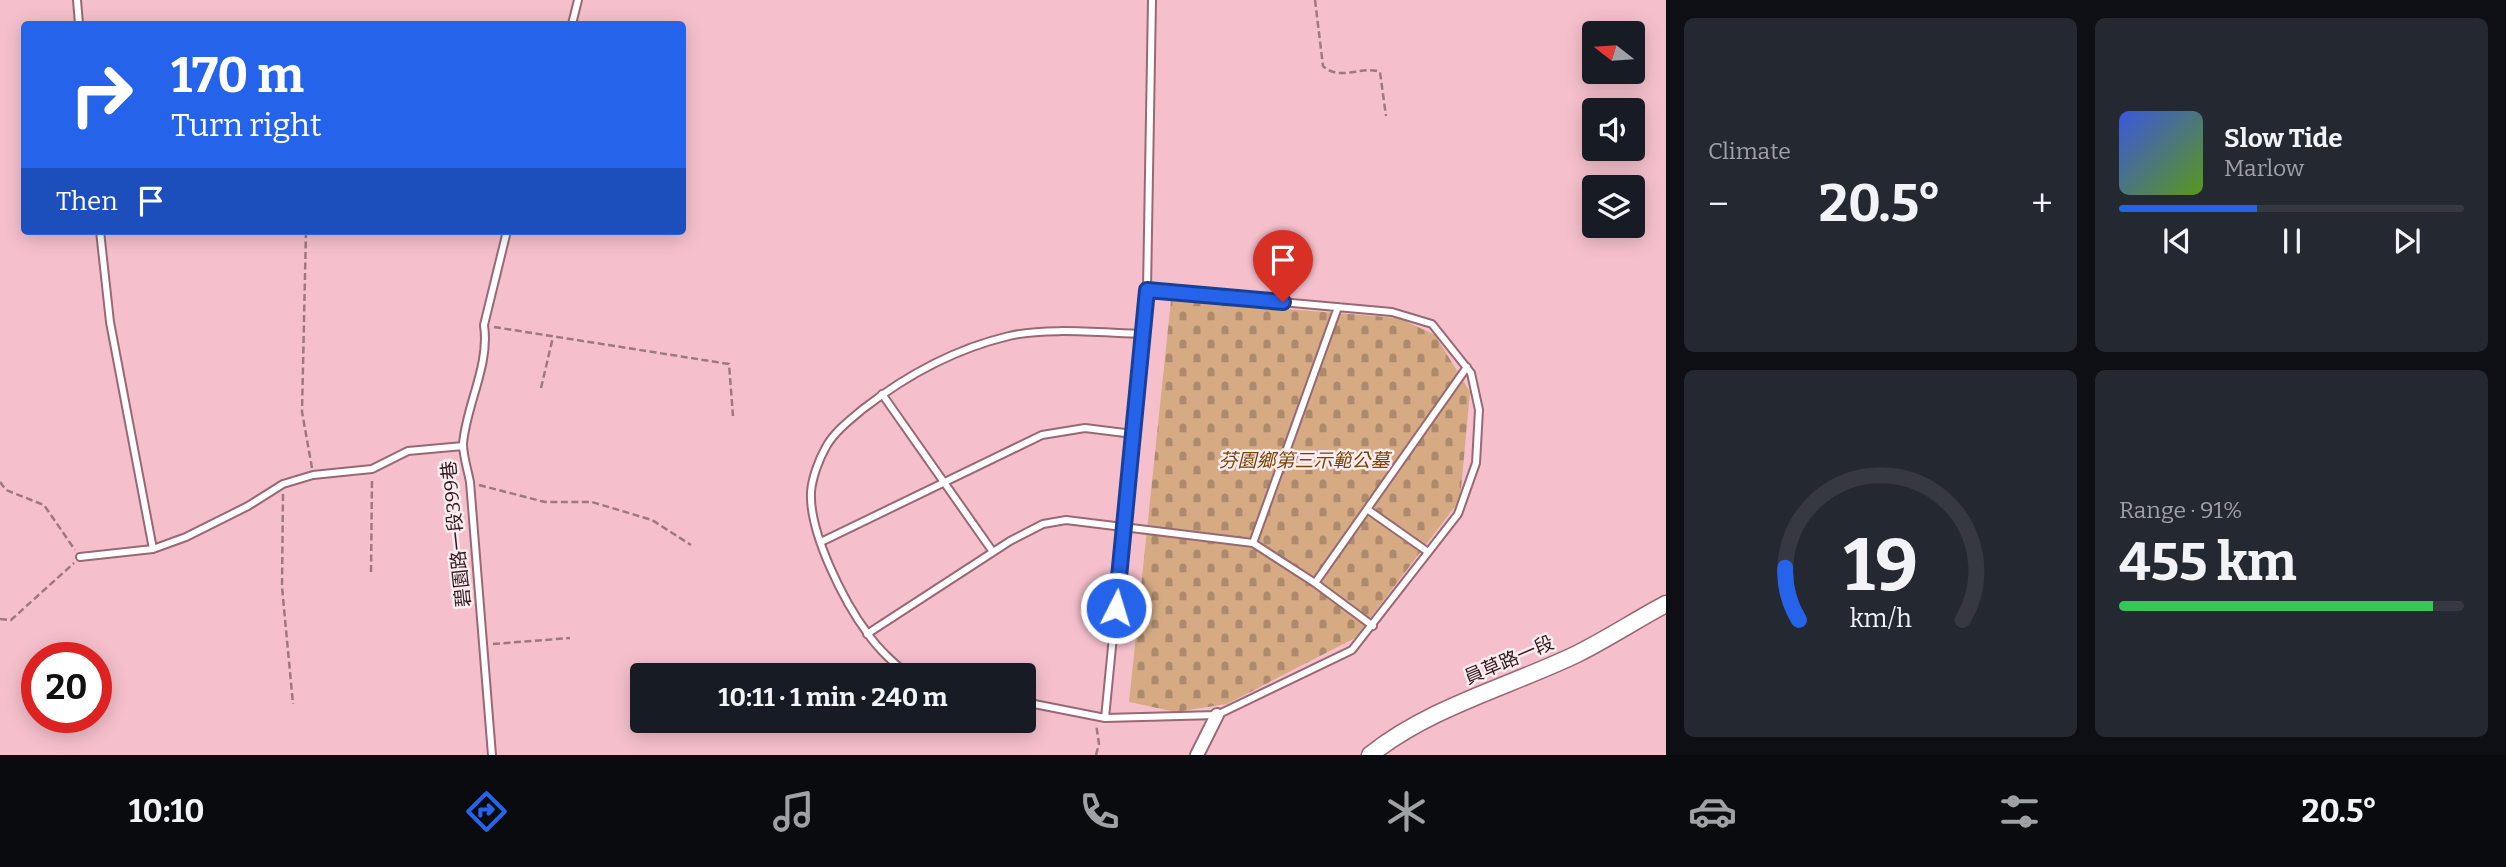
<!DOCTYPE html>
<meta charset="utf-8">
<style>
body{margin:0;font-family:Bitter,"Noto Sans TC",serif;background:#242831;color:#f1f3f6;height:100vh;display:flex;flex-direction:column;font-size:26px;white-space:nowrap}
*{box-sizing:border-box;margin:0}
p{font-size:23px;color:#9ea1a6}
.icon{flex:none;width:38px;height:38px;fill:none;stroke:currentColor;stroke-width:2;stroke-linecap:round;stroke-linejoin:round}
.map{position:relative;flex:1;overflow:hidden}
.side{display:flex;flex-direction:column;gap:18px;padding:18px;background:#0d0f14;width:840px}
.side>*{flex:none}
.top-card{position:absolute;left:21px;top:21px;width:665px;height:214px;border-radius:7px;box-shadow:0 4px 18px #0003;background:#2563eb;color:#fff;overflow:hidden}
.needle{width:46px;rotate:287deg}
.controls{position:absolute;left:1582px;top:21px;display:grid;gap:14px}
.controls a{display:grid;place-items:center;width:63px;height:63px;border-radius:7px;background:#171b24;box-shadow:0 4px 18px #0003;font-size:35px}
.speed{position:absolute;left:21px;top:642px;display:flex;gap:14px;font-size:35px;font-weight:700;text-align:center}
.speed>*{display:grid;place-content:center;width:91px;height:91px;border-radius:50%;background:#171b24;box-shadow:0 4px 18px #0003;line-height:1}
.speed .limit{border:10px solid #d22;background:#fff;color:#111}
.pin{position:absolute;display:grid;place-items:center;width:60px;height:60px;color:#fff;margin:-72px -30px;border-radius:50% 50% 50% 0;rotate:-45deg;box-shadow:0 0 7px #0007}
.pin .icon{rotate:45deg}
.me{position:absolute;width:77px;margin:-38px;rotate:5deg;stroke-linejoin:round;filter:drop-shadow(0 0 5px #0008)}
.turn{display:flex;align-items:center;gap:24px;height:147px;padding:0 35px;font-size:32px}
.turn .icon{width:91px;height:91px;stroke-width:2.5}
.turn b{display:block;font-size:49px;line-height:60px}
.then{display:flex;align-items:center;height:66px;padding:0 35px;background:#0003;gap:14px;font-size:26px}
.big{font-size:52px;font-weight:700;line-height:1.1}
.side .tile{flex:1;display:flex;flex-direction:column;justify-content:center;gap:10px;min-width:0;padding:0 24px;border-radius:10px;background:#242831}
.side .dial{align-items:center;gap:0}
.dial svg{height:182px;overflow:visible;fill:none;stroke:#363941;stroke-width:7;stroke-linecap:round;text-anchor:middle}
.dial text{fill:#f1f3f6;stroke:none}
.song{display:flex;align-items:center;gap:21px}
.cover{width:84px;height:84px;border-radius:10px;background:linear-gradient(135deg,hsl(230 70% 55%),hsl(90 70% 35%))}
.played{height:7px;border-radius:4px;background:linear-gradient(90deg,#2563eb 40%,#363941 40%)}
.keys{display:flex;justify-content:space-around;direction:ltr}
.heat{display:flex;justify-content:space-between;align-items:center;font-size:38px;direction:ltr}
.charge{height:10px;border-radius:5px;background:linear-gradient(90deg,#34c759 91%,#363941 0)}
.side .tiles{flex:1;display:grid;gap:18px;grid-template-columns:repeat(2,1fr)}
.trip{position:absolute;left:630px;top:663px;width:406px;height:70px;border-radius:7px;background:#171b24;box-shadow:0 4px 18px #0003;font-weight:700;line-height:70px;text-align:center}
.tabs{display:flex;height:112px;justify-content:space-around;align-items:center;background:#090b0e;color:#9ea1a6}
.tabs .icon{width:49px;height:49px}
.tabs .active{color:#2563eb}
.tabs b{font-size:32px;color:#f1f3f6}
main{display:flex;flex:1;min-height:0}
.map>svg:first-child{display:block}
.cemetery{fill:url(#cemetery-stones)}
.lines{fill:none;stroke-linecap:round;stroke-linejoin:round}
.service-casing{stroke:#986873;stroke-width:10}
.minor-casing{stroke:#986873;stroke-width:16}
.secondary-casing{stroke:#986873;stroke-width:19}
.path{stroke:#9e7881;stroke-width:2.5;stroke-dasharray:7 3.5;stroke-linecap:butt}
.service{stroke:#fff;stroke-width:6}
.minor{stroke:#fff;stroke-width:12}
.secondary{stroke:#fff;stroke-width:16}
.route-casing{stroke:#184099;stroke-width:18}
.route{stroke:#2563eb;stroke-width:12}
.labels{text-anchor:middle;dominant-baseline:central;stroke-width:5;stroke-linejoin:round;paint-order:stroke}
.park-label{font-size:19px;font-style:italic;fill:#784400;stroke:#fdecf0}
.street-label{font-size:19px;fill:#301c21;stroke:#fdecf0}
</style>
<main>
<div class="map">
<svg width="1666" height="755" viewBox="0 0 1666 755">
<defs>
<pattern id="cemetery-stones" width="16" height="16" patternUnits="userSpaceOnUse" patternTransform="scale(1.75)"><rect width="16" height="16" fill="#d6ab84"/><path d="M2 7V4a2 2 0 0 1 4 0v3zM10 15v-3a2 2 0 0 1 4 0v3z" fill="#ae8a6c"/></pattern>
</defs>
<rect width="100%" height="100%" fill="#f5c0cc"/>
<path class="cemetery" d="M1171 300 1399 318 1435 335 1470 392 1460 500 1355 638 1227 704 1176 712 1129 702Z"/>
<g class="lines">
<g class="service-casing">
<path id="service" d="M77 0 79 24
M572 24 578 0
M100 231 110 322 153 549
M882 394 993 552
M1367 509 1428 552
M821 542 1042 435 1085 428 1133 434
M1253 543 1338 307
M80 557 153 549 186 537 248 506 283 484 313 475 372 469 408 451 463 446
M1315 583 1467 367
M867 634 1010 541 1043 524 1066 520 1253 543 1315 583 1373 626
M909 676C894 663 879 650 868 634 844 602 809 533 811 492 812 478 819 459 826 447 834 432 851 419 863 409 908 374 954 349 1009 336 1046 327 1104 333 1143 334
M1024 702 1105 718 1217 715 1352 650 1458 514 1476 463 1479 410 1471 373 1432 324 1392 312 1147 290
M1105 718 1147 290 1152 0
M492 755 470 482C468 471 463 456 463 444 466 405 490 366 484 325L507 231"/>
</g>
<g class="minor-casing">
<path id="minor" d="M1197 755 1217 715"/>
</g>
<g class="secondary-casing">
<path id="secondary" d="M1370 755C1430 707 1508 687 1577 654 1607 639 1636 620 1666 604"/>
</g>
<path class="path" d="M1315 0 1323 66C1340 82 1362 65 1380 72L1386 116
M306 231 302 412 312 468
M494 327 729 364 733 416
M541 388 553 337
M0 482 6 490 44 505 75 550
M479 485 545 502H592L652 520 691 545
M283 494 282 587 293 704
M371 572 372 479
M0 619 11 620 74 563
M493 644 570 638
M1096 755 1099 744 1096 724"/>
<use href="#service" class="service"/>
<use href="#minor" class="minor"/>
<use href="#secondary" class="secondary"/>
</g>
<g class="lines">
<g class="route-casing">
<path id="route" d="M1116 608 1147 290 1283 302"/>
</g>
<use href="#route" class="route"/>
</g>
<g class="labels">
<g class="park-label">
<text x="1304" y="460">芬園鄉第三示範公墓</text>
</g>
<g class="street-label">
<text transform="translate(456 534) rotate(-96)">碧園路一段399巷</text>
<text transform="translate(1509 660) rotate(-23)">員草路一段</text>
</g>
</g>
</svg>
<div class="controls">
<a><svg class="needle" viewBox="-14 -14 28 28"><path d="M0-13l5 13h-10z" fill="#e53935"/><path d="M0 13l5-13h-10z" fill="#9ea1a6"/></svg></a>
<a><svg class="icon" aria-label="sound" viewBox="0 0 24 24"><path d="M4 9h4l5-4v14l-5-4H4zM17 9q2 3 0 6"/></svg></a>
<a><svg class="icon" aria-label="layers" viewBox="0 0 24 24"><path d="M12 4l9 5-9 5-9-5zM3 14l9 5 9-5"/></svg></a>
</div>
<div class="speed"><div class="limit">20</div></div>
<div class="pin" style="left:1283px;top:302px;background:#d93025"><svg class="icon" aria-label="arrive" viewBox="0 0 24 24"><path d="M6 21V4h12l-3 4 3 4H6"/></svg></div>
<svg class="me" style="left:1116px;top:608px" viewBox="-20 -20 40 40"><circle r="17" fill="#2563eb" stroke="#fff" stroke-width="3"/><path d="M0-11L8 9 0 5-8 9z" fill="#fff"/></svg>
<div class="trip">10:11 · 1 min · 240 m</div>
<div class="top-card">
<div class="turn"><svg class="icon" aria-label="right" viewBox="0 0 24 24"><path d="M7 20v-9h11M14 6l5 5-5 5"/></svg><div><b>170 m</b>Turn right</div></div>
<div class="then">Then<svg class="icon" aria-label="arrive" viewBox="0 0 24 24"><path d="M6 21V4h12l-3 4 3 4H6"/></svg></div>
</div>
</div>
<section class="side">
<div class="tiles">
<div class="tile"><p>Climate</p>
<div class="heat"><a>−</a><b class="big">20.5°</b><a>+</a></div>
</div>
<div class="tile">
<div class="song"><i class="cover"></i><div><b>Slow Tide</b><p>Marlow</p></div></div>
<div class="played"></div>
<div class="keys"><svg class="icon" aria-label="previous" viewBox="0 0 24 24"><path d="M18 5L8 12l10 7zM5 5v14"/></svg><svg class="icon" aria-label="pause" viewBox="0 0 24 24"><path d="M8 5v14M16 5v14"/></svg><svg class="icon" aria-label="next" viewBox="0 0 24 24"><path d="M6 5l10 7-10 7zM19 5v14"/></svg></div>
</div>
<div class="tile dial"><svg viewBox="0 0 100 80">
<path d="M14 69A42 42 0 1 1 86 69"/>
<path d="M14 69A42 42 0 0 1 8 46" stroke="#2563eb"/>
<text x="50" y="56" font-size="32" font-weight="700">19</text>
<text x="50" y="72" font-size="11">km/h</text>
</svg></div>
<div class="tile"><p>Range · 91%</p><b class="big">455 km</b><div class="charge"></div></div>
</div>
</section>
</main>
<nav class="tabs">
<b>10:10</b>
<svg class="icon active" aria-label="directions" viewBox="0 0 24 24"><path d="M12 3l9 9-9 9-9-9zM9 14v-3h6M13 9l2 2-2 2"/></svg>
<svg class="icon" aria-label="music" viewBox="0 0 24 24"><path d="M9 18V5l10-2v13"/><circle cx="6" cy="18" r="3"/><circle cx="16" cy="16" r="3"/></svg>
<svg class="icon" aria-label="phone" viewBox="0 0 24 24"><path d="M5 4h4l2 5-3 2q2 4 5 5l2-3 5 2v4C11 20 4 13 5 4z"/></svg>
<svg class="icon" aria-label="climate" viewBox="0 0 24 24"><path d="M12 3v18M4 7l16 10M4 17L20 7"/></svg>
<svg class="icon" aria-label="car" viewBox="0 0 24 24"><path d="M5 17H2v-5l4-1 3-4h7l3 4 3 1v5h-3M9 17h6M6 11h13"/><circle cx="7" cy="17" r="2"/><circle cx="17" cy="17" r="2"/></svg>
<svg class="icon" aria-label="filters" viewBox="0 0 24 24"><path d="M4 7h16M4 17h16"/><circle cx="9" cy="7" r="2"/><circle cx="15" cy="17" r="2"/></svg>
<b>20.5°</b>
</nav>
